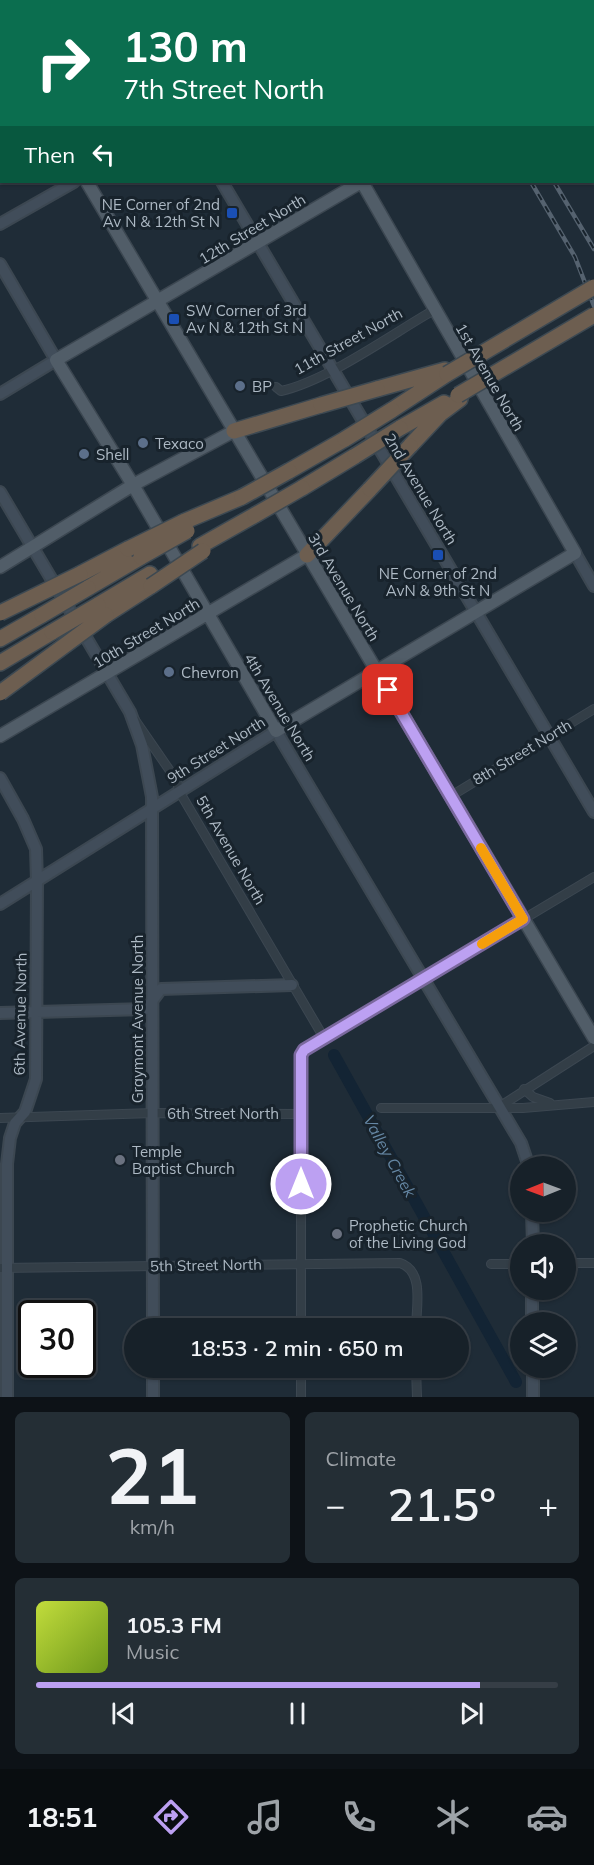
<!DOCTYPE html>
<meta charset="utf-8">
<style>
body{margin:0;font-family:Mulish,sans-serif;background:#242e35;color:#f1f3f6;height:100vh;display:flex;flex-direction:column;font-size:22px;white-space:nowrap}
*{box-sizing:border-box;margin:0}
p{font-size:20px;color:#9ea3a8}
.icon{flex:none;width:33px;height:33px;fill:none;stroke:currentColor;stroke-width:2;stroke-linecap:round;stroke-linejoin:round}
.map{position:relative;height:1397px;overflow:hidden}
.drawer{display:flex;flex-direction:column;gap:15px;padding:15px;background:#0d1217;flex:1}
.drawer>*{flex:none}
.hud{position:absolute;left:0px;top:0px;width:594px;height:183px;box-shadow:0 2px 4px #0004,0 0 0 2px #363e46;background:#0b6e4f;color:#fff;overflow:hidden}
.needle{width:39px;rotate:269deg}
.tools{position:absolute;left:510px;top:1156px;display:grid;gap:12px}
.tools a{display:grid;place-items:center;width:66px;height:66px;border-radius:50%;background:#172129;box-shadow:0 2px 4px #0004,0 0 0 2px #363e46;font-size:30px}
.speed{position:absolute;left:18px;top:1300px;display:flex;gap:12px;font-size:30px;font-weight:700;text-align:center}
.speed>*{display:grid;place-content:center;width:78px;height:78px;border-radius:50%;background:#172129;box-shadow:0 2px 4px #0004,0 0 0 2px #363e46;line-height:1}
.speed .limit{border:3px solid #111;border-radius:9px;background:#fff;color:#111}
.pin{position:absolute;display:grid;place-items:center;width:51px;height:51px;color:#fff;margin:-26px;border-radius:12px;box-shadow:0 3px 9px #0006}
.me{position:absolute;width:66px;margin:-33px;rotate:0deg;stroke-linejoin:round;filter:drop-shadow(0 0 4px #0008)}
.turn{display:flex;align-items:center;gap:21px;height:126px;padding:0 24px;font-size:27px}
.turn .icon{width:78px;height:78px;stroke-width:2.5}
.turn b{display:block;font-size:42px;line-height:51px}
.then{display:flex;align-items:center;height:57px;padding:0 24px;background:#0003;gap:12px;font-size:22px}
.big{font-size:45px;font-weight:600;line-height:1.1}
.drawer .widget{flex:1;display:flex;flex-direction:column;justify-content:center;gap:9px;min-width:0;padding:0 21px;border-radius:9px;background:#242e35}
.drawer .dial{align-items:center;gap:0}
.dial b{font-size:78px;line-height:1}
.song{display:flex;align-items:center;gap:18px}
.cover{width:72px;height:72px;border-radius:9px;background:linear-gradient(135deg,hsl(70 70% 55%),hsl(80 70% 35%))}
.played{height:6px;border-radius:3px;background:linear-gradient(90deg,#bca0f2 85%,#363e46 85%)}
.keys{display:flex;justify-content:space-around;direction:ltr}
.heat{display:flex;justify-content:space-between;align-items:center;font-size:33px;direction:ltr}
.drawer .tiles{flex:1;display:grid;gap:15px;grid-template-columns:1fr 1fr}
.widget:last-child{grid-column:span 2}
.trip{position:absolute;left:124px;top:1318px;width:345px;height:60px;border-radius:30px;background:#172129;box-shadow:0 2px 4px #0004,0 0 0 2px #363e46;font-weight:600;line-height:60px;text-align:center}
.tab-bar{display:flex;height:96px;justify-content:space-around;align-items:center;background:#090d10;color:#9ea3a8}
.tab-bar .icon{width:42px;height:42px}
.tab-bar .active{color:#bca0f2}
.tab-bar b{font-size:27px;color:#f1f3f6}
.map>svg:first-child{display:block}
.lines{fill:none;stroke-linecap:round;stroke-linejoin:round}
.river{stroke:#132434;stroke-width:12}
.street-casing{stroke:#3c4751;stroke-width:10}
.secondary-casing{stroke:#3c4751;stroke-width:14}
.primary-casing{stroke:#3c4751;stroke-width:15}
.highway-casing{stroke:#3d4952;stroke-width:18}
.street{stroke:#333e47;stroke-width:8}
.secondary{stroke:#414d5a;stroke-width:10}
.primary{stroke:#515d68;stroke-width:12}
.highway{stroke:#6d5e50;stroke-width:15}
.rail-casing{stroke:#55626f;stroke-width:4.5}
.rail{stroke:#18232c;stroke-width:2;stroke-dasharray:7;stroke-linecap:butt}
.highway-bridge-casing{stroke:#3d4952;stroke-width:18;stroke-linecap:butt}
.highway-bridge{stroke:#6d5e50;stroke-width:15}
.route-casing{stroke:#7a689d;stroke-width:15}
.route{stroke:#bca0f2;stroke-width:10}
.slow{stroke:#f59e0b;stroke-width:10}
.transit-dot{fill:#1a4fb4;stroke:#18232c;stroke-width:2}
.service-dot{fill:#5c6f8a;stroke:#18232c;stroke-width:2}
.worship-dot{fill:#6b7280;stroke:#18232c;stroke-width:2}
.labels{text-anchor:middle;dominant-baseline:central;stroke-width:6;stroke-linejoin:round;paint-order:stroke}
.poi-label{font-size:15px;fill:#adb9c4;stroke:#18232c;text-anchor:start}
.street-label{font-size:15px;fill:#adb9c4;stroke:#18232c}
.water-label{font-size:16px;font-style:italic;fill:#6587a4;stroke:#18232c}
</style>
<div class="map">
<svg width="594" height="1397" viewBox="0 0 594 1397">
<rect width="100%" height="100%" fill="#1f2c37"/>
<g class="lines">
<path class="river" d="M334 1055 516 1382"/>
<g class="street-casing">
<path id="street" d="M592 45H594
M276 387 281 391C327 381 392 334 434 310
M135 720 177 781 179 791 324 1038
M451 796 594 709
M524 1089 533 1097 550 1103
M499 1107 594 1046
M381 1108H523L594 1102
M0 1118 153 1113 301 1114
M566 1263H594
M491 1264H520
M0 1268 400 1263C425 1271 416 1308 416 1329
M301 1329V1055L304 1050 594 877
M301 1368V1397
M416 1368 417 1397"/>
</g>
<g class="secondary-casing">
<path id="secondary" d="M115 0 116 2
M92 2 94 0
M0 34 2 36
M0 55 2 54
M222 182 594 812
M0 224 74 182
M0 264 56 360 0 394
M0 492 130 712 142 745 152 797 153 1329
M575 553 594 586
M0 778 23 819 36 849 37 881 36 1079 25 1112 15 1123 10 1138 7 1164V1397
M0 904 276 731 521 1143 529 1167
M0 1013 146 1009 161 989 292 985
M532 1212 533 1245
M532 1290V1323
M153 1368V1397
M533 1368V1397"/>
</g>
<g class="primary-casing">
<path id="primary" d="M254 0 255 2
M87 182 594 1038
M361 182 56 360 133 485 276 731 575 553 362 182
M0 567 133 485 234 431
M0 736 307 555"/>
</g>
<g class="highway-casing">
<path id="highway" d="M377 389 445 370
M392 410 447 374
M400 428 444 403
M234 431 321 405
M410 446 440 414 460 399
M289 471 345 439
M302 488 355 456
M183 522 242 497
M200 546 255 515
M307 555 370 489
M80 574 128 549
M88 588 141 557
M98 605 150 574
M106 615 151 586
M0 639 42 615
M0 663 52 632"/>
</g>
<use href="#street" class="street"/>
<use href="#secondary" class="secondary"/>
<use href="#primary" class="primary"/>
<use href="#highway" class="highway"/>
<g class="rail-casing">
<path id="rail" d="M423 0 424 2
M452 0 453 2
M462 0 463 2
M592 123 594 124
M531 182 575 257 594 306
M554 182 594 249"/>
</g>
<use href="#rail" class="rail"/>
<g class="highway-bridge-casing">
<path id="highway-bridge" d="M447 374 594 287
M458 395 594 315
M321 405 377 389
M345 439 392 410
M355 456 400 428
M370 489 410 446
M242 497 289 471
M255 515 302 488
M128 549 183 522
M141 557 187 531
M151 586 203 551
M0 613 80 574
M42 615 88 588
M52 632 98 605
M0 693 106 615"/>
</g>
<use href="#highway-bridge" class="highway-bridge"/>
</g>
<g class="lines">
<g class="route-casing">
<path id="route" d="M301 1184V1055L304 1050 523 919 388 690"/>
</g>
<use href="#route" class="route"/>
<path class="slow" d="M481 848 523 919 482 944"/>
</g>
<g class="transit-dot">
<rect x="226" y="207" width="12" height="12" rx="3"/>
<rect x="168" y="313" width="12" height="12" rx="3"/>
<rect x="432" y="549" width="12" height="12" rx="3"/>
</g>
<g class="service-dot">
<circle cx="240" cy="386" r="6"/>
<circle cx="143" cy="443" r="6"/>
<circle cx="84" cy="454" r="6"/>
<circle cx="169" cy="672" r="6"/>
</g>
<g class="worship-dot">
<circle cx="120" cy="1160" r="6"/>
<circle cx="337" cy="1234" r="6"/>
</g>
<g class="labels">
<g class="poi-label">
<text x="220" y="204" text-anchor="end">NE Corner of 2nd<tspan x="220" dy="17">Av N &amp; 12th St N</tspan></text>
<text x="186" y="310">SW Corner of 3rd<tspan x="186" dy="17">Av N &amp; 12th St N</tspan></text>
<text x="252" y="386">BP</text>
<text x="155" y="443">Texaco</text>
<text x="96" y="454">Shell</text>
<text x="438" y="573" text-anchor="middle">NE Corner of 2nd<tspan x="438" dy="17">AvN &amp; 9th St N</tspan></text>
<text x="181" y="672">Chevron</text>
<text x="132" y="1151">Temple<tspan x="132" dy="17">Baptist Church</tspan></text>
<text x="349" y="1225">Prophetic Church<tspan x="349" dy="17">of the Living God</tspan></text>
</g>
<g class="street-label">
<text transform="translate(252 229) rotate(-31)">12th Street North</text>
<text transform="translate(348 341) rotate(-29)">11th Street North</text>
<text transform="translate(490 377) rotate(60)">1st Avenue North</text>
<text transform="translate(421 489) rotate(59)">2nd Avenue North</text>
<text transform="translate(344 587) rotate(59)">3rd Avenue North</text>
<text transform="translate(146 633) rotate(-31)">10th Street North</text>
<text transform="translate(280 707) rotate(59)">4th Avenue North</text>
<text transform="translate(216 750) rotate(-32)">9th Street North</text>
<text transform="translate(522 752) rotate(-31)">8th Street North</text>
<text transform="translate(231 850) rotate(60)">5th Avenue North</text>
<text transform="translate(20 1014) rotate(-89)">6th Avenue North</text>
<text transform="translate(137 1019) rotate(-90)">Graymont Avenue North</text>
<text x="223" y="1113">6th Street North</text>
<text transform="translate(206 1265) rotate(-1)">5th Street North</text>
</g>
<g class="water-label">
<text transform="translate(390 1156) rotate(61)">Valley Creek</text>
</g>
</g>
</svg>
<div class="tools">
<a><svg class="needle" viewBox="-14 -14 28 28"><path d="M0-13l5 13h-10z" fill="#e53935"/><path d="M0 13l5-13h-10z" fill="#9ea3a8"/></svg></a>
<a><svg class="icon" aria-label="sound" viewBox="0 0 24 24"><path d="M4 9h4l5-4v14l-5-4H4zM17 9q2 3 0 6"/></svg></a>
<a><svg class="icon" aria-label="layers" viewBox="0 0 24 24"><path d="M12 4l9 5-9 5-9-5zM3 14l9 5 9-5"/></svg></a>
</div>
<div class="speed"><div class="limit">30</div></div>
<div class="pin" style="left:388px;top:690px;background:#d93025"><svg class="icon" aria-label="arrive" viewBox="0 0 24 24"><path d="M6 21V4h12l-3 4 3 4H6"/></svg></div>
<svg class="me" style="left:301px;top:1184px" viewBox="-20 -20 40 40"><circle r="17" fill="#bca0f2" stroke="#fff" stroke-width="3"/><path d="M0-11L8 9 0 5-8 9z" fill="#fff"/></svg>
<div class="trip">18:53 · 2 min · 650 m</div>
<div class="hud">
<div class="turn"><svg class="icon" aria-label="right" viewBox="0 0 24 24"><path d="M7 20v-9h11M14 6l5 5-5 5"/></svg><div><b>130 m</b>7th Street North</div></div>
<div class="then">Then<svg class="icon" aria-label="left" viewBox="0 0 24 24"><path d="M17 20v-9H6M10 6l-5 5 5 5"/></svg></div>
</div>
</div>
<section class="drawer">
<div class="tiles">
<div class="widget dial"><b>21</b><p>km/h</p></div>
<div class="widget"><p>Climate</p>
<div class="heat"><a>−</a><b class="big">21.5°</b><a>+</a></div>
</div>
<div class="widget">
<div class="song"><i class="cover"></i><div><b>105.3 FM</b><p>Music</p></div></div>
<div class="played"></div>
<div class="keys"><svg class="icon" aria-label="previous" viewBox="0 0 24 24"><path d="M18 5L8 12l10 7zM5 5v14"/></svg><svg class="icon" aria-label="pause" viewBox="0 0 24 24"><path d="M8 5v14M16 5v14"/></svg><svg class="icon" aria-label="next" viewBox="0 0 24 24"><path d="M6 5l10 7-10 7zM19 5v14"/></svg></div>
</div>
</div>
</section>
<nav class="tab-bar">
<b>18:51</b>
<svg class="icon active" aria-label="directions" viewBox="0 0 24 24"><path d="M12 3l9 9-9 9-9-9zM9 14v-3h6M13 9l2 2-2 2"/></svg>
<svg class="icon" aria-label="music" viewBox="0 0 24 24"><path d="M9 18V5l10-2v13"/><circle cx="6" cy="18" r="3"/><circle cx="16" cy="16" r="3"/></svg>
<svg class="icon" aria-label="phone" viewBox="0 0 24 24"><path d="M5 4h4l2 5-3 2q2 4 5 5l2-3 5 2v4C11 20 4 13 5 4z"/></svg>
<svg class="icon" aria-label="climate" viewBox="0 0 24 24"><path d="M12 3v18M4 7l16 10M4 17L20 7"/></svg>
<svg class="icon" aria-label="car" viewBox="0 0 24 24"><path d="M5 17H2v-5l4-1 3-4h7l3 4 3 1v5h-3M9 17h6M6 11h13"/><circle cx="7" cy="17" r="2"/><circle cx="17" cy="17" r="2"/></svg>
</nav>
